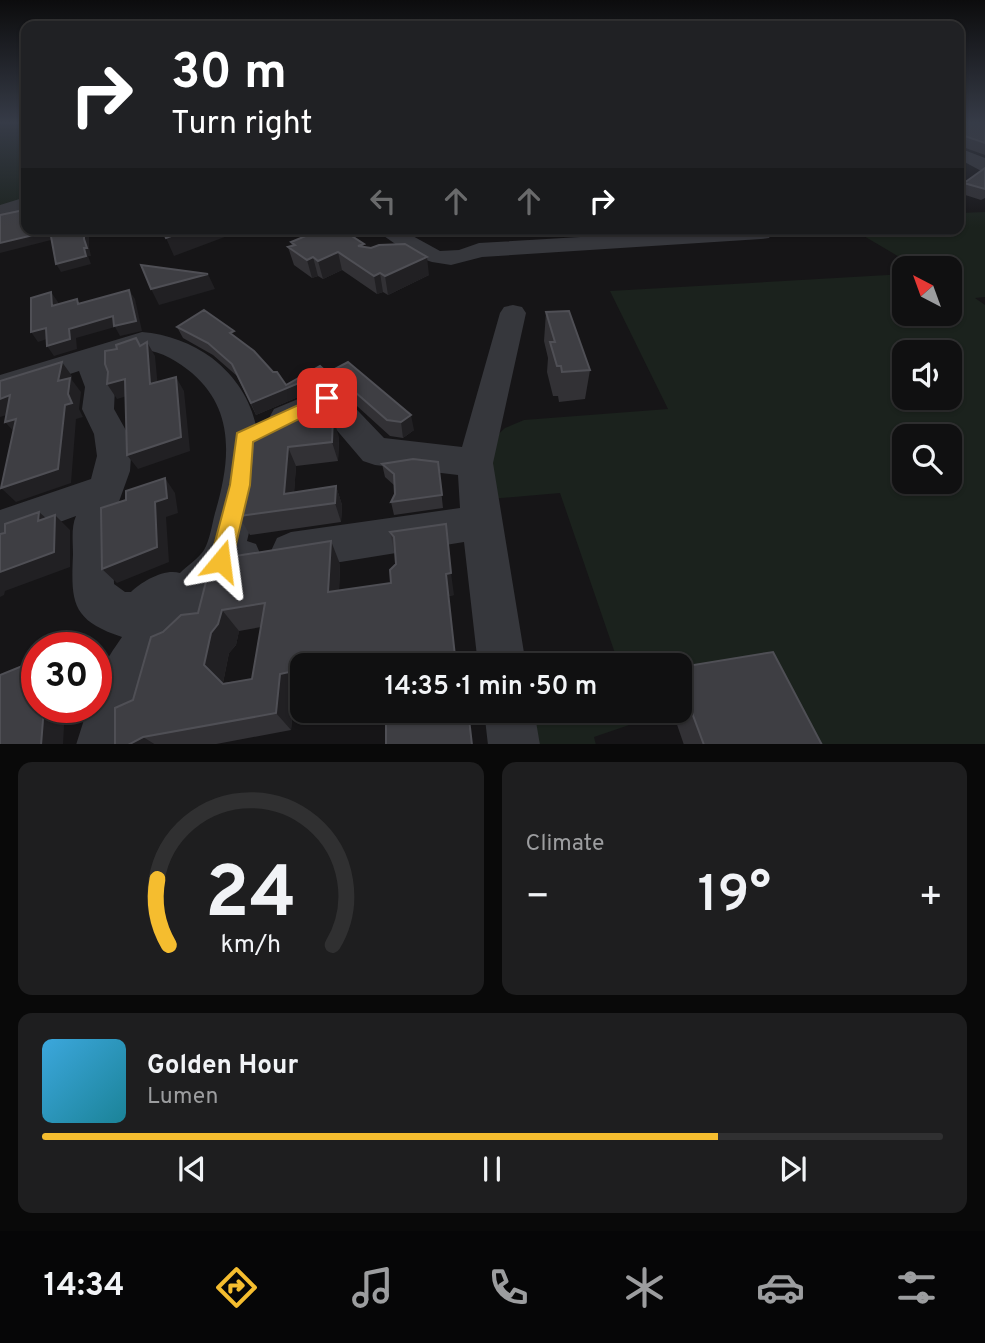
<!DOCTYPE html>
<meta charset="utf-8">
<style>
body{margin:0;font-family:Overpass,sans-serif;background:#1e1e1f;color:#f1f3f6;height:100vh;display:flex;flex-direction:column;font-size:26px;white-space:nowrap}
*{box-sizing:border-box;margin:0}
p{font-size:23px;color:#9c9d9f}
.icon{flex:none;width:38px;height:38px;fill:none;stroke:currentColor;stroke-width:2;stroke-linecap:round;stroke-linejoin:round}
.map{position:relative;height:744px;overflow:hidden}
.drawer{display:flex;flex-direction:column;gap:18px;padding:18px;background:#090909;flex:1}
.drawer>*{flex:none}
.top-card{position:absolute;left:21px;top:21px;width:943px;height:214px;border-radius:14px;box-shadow:0 2px 5px #0004,0 0 0 2px #303031;background:#202124;color:#fff;overflow:hidden}
.needle{width:46px;rotate:319deg}
.controls{position:absolute;left:892px;top:256px;display:grid;gap:14px}
.controls a{display:grid;place-items:center;width:70px;height:70px;border-radius:14px;background:#101011;box-shadow:0 2px 5px #0004,0 0 0 2px #303031;font-size:35px}
.speed{position:absolute;left:21px;top:632px;display:flex;gap:14px;font-size:35px;font-weight:700;text-align:center}
.speed>*{display:grid;place-content:center;width:91px;height:91px;border-radius:50%;background:#101011;box-shadow:0 2px 5px #0004,0 0 0 2px #303031;line-height:1}
.speed .limit{border:10px solid #d22;background:#fff;color:#111}
.pin{position:absolute;display:grid;place-items:center;width:60px;height:60px;color:#fff;margin:-30px;border-radius:14px;box-shadow:0 4px 10px #0006}
.me{position:absolute;width:77px;margin:-38px;rotate:16deg;stroke-linejoin:round;filter:drop-shadow(0 0 5px #0008)}
.turn{display:flex;align-items:center;gap:24px;height:147px;padding:0 35px;font-size:32px}
.turn .icon{width:91px;height:91px;stroke-width:2.5}
.turn b{display:block;font-size:49px;line-height:60px}
.lanes{display:flex;align-items:center;height:66px;padding:0 35px;background:#0003;justify-content:center;gap:35px;direction:ltr}
.lanes .off{opacity:.35}
.big{font-size:52px;font-weight:600;line-height:1.1}
.drawer .card{flex:1;display:flex;flex-direction:column;justify-content:center;gap:10px;min-width:0;padding:0 24px;border-radius:14px;background:#1e1e1f}
.drawer .dial{align-items:center;gap:0}
.dial svg{height:182px;overflow:visible;fill:none;stroke:#303031;stroke-width:7;stroke-linecap:round;text-anchor:middle}
.dial text{fill:#f1f3f6;stroke:none}
.song{display:flex;align-items:center;gap:21px}
.cover{width:84px;height:84px;border-radius:10px;background:linear-gradient(135deg,hsl(200 70% 55%),hsl(190 70% 35%))}
.played{height:7px;border-radius:4px;background:linear-gradient(90deg,#f5bd2f 75%,#303031 75%)}
.keys{display:flex;justify-content:space-around;direction:ltr}
.heat{display:flex;justify-content:space-between;align-items:center;font-size:38px;direction:ltr}
.drawer .tiles{flex:1;display:grid;gap:18px;grid-template-columns:1fr 1fr}
.card:last-child{grid-column:span 2}
.trip{position:absolute;left:290px;top:653px;width:402px;height:70px;border-radius:14px;background:#101011;box-shadow:0 2px 5px #0004,0 0 0 2px #303031;font-weight:600;line-height:70px;text-align:center}
.menu{display:flex;height:112px;justify-content:space-around;align-items:center;background:#060607;color:#9c9d9f}
.menu .icon{width:49px;height:49px}
.menu .on{color:#f5bd2f}
.menu b{font-size:32px;color:#f1f3f6}
.map>svg:first-child{display:block}
.green{fill:#1b221d;fill-rule:evenodd}
.lines{fill:none;stroke-linecap:round;stroke-linejoin:round}
.minor{fill:#36373c;fill-rule:evenodd}
.wall{fill:#323135;fill-rule:evenodd}
.shaded-wall{fill:#212023}
.building{fill:#3e3e43;stroke:#4f4f55;stroke-width:2;fill-rule:evenodd}
.route{fill:#f5bd2f;stroke:#9f7b1f;stroke-width:2}
</style>
<div class="map">
<svg width="985" height="745" viewBox="0 0 985 745">
<rect width="100%" height="100%" fill="#161517"/>
<path class="green" d="M0 123H26V203L0 211Z
M985 212V297L975 298 985 305V744H792L681 682V665H619L560 493 489 499 490 442 505 428 524 420 668 409 610 291 905 274V313H950V268H918L852 229H959V213ZM905 352H950V397H905ZM905 436H950V481H905Z
M531 711H670L594 737 596 745 539 744Z"/>
<g class="lines">
<path class="minor" d="M959 148 985 158V173L959 159Z
M26 197V209L0 217V205Z
M374 229H400L440 251 459 250 479 243 716 229H769L772 233 769 238 761 239 482 257 451 265 432 262 411 255Z
M513 305 522 307 526 313 493 463 526 665H478L464 542 291 570 277 564 271 551 277 538 291 532 460 508 458 475 375 465 363 461 323 414 285 430 274 427 269 418 274 409 327 387 338 390 384 438 462 447 500 313 504 307Z
M142 332C167 334 192 343 212 358 273 406 264 473 247 541L256 544 262 558 256 572 232 579 210 603 207 617 196 640 183 650 162 659 143 690 128 745H76L88 707H96C96 675 104 663 122 637 71 620 71 602 73 554 73 542 71 527 76 516L0 544V510L91 479 97 456 94 434 82 409 85 387 79 371 0 397V375ZM144 350C161 351 179 362 192 373 236 411 230 462 215 513 212 524 210 540 204 550 199 558 187 566 180 573 165 568 142 581 131 592H125L114 584 112 521 130 471 131 456 128 434 114 409 115 387 105 363Z
M484 710H534L540 745H488Z"/>
</g>
<path class="wall" d="M959 123H985V155L960 146Z
M985 168V198L981 200 959 193V191L964 183Z
M296 229H341L365 247 429 275 388 295 383 292 377 294 342 270 323 279 318 276 312 278 294 265 288 247 292 246 291 242 306 236Z
M546 312 590 370 585 399 559 402 558 396H553L547 372 548 358 544 341Z
M177 327 236 338 286 385 320 366 330 375 333 386 326 385 256 415 237 376 213 355 183 338Z
M331 371 414 430 403 438 390 436 336 387Z
M254 427 339 437 338 461 296 466 294 492 336 486 342 505 341 522 250 535 239 516 252 461Z
M438 462 443 508 394 515 391 502 395 494V486L385 477 382 464Z
M390 532 454 595 448 596 303 665 294 693 291 730 211 745H115L133 700 163 632 198 613 340 564 339 591 391 583 396 564 395 555ZM261 627 252 679 223 683 229 653 236 645 239 631Z
M681 667 822 745H684L672 710H681Z
M333 710H468L385 711 340 720Z"/>
<path class="shaded-wall" d="M965 136 960 146H959V140Z
M84 229H89V247L91 256H88L91 264 61 272 56 264 84 248Z
M190 229H246L174 256 166 238Z
M50 231 55 239 0 253V243Z
M338 252 342 270 323 279 318 261Z
M313 257 318 276 312 278 307 260Z
M427 257 429 275 388 295 385 276Z
M380 273 383 292 377 294 374 276Z
M208 274 215 289 159 305 151 289Z
M129 290 135 299 142 331 120 336 115 327 76 338 77 349 54 356 47 346 69 329Z
M51 292 58 302 59 315 52 306Z
M46 328 53 337 38 342 31 332Z
M136 338 144 353 147 342 155 356 159 399 150 384Z
M62 362 72 376V380L81 392 79 409 83 417 76 419 71 483 16 502 1 488 58 381Z
M323 373 326 385 256 415 251 403Z
M176 377 184 391 190 451 138 469 127 455Z
M125 379 134 394 117 399 107 384Z
M10 395 23 410 0 417V398Z
M411 415 414 430 403 438 401 422Z
M333 417 339 437 338 461 332 442Z
M16 419 18 436 5 422Z
M288 447 296 466 293 509 284 494Z
M165 478 175 493 178 513 166 517 169 562 117 583 102 569 155 502Z
M336 486 342 505 341 522 335 503Z
M39 512 55 526V515L70 530V567L5 591 4 595 0 597V572L38 521Z
M331 541 340 564 338 614 328 592Z
M451 573 454 595 448 596 446 574Z
M222 610 239 631 236 645 229 653 223 683 241 702 204 665 211 633Z
M303 669V691L294 693 291 730 276 713 280 674Z
M44 707H65L63 745H41Z
M143 737 156 745H128Z"/>
<path class="building" d="M959 123H985V143L965 136 959 140Z
M985 168V189L964 183Z
M26 205V229H84V239L87 248H84L86 256 56 264 50 231 0 243V215L24 210 23 206Z
M162 229H190L166 238Z
M311 229H341L364 244 358 246 371 248 379 245 405 244 427 257 385 276 380 273 374 276 338 252 318 261 313 257 307 260 288 247 295 245 291 242 313 233 309 230Z
M141 265 208 274 151 289Z
M129 290 136 321 114 326 113 316 69 329 70 339 47 346 46 328 31 332V298L51 292 52 306 77 299 78 304Z
M204 310 234 331 230 333 254 351 273 372H277L286 385 320 366 330 375 323 373 251 403 232 364 208 343 177 327Z
M569 311 590 370 562 372 561 366H557L550 342H555L546 312Z
M136 338 140 346 147 342 150 384 176 377 181 437 127 455 125 379 107 384 108 372 105 364V351L117 349 116 345Z
M62 362 58 381 70 378 68 394 72 403 65 405 58 469 1 488 16 419 5 422 10 395 0 399V381Z
M348 362 411 415 401 422 387 420 331 371Z
M316 398 333 417 332 442 288 447 284 494 336 486 335 503 239 516 252 461 254 427Z
M413 459 438 462 442 495 391 502 395 494 394 474 382 464Z
M165 478 167 498 155 502 157 547 102 569 101 508 126 500V491Z
M39 512 38 521 55 515 54 552 0 572V534L5 533V524Z
M446 524 451 573 446 574 456 665H325V663L316 665H303V669L280 674 276 713 143 737 128 745H115V708L133 700 151 637 163 632 181 615 198 613 210 566 217 559 331 541 328 592 391 583 390 570 396 564 394 537 390 532ZM265 603 252 679 223 684 204 665 211 633 218 624 222 610Z
M773 652 822 745H704L681 683V667Z
M37 660V707H44L41 745H0V675Z
M386 710H468L472 745H386Z"/>
<linearGradient id="sky" x2="0" y2="1"><stop stop-color="#0c0c0d"/><stop offset="0.54" stop-color="#363b47"/><stop offset="1" stop-color="#363b47" stop-opacity="0"/></linearGradient>
<rect width="985" height="227" fill="url(#sky)"/>
<path class="route" d="M327 392 335 398 333 402 253 442 250 485 232 561 229 568 221 571 213 568 210 561 230 485 237 433Z"/>
</svg>
<div class="controls">
<a><svg class="needle" viewBox="-14 -14 28 28"><path d="M0-13l5 13h-10z" fill="#e53935"/><path d="M0 13l5-13h-10z" fill="#9c9d9f"/></svg></a>
<a><svg class="icon" aria-label="sound" viewBox="0 0 24 24"><path d="M4 9h4l5-4v14l-5-4H4zM17 9q2 3 0 6"/></svg></a>
<a><svg class="icon" aria-label="search" viewBox="0 0 24 24"><circle cx="10" cy="10" r="6"/><path d="M15 15l6 6"/></svg></a>
</div>
<div class="speed"><div class="limit">30</div></div>
<div class="pin" style="left:327px;top:398px;background:#d93025"><svg class="icon" aria-label="arrive" viewBox="0 0 24 24"><path d="M6 21V4h12l-3 4 3 4H6"/></svg></div>
<svg class="me" style="left:221px;top:561px" viewBox="-20 -20 40 40"><path d="M0-17L14 15 0 8-14 15z" fill="#f5bd2f" stroke="#fff" stroke-width="4"/></svg>
<div class="trip">14:35 · 1 min · 50 m</div>
<div class="top-card">
<div class="turn"><svg class="icon" aria-label="right" viewBox="0 0 24 24"><path d="M7 20v-9h11M14 6l5 5-5 5"/></svg><div><b>30 m</b>Turn right</div></div>
<div class="lanes"><svg class="icon off" aria-label="left" viewBox="0 0 24 24"><path d="M17 20v-9H6M10 6l-5 5 5 5"/></svg><svg class="icon off" aria-label="ahead" viewBox="0 0 24 24"><path d="M12 20V5M6 11l6-6 6 6"/></svg><svg class="icon off" aria-label="ahead" viewBox="0 0 24 24"><path d="M12 20V5M6 11l6-6 6 6"/></svg><svg class="icon" aria-label="right" viewBox="0 0 24 24"><path d="M7 20v-9h11M14 6l5 5-5 5"/></svg></div>
</div>
</div>
<section class="drawer">
<div class="tiles">
<div class="card dial"><svg viewBox="0 0 100 80">
<path d="M14 69A42 42 0 1 1 86 69"/>
<path d="M14 69A42 42 0 0 1 9 40" stroke="#f5bd2f"/>
<text x="50" y="56" font-size="32" font-weight="700">24</text>
<text x="50" y="72" font-size="11">km/h</text>
</svg></div>
<div class="card"><p>Climate</p>
<div class="heat"><a>−</a><b class="big">19°</b><a>+</a></div>
</div>
<div class="card">
<div class="song"><i class="cover"></i><div><b>Golden Hour</b><p>Lumen</p></div></div>
<div class="played"></div>
<div class="keys"><svg class="icon" aria-label="previous" viewBox="0 0 24 24"><path d="M18 5L8 12l10 7zM5 5v14"/></svg><svg class="icon" aria-label="pause" viewBox="0 0 24 24"><path d="M8 5v14M16 5v14"/></svg><svg class="icon" aria-label="next" viewBox="0 0 24 24"><path d="M6 5l10 7-10 7zM19 5v14"/></svg></div>
</div>
</div>
</section>
<nav class="menu">
<b>14:34</b>
<svg class="icon on" aria-label="directions" viewBox="0 0 24 24"><path d="M12 3l9 9-9 9-9-9zM9 14v-3h6M13 9l2 2-2 2"/></svg>
<svg class="icon" aria-label="music" viewBox="0 0 24 24"><path d="M9 18V5l10-2v13"/><circle cx="6" cy="18" r="3"/><circle cx="16" cy="16" r="3"/></svg>
<svg class="icon" aria-label="phone" viewBox="0 0 24 24"><path d="M5 4h4l2 5-3 2q2 4 5 5l2-3 5 2v4C11 20 4 13 5 4z"/></svg>
<svg class="icon" aria-label="climate" viewBox="0 0 24 24"><path d="M12 3v18M4 7l16 10M4 17L20 7"/></svg>
<svg class="icon" aria-label="car" viewBox="0 0 24 24"><path d="M5 17H2v-5l4-1 3-4h7l3 4 3 1v5h-3M9 17h6M6 11h13"/><circle cx="7" cy="17" r="2"/><circle cx="17" cy="17" r="2"/></svg>
<svg class="icon" aria-label="filters" viewBox="0 0 24 24"><path d="M4 7h16M4 17h16"/><circle cx="9" cy="7" r="2"/><circle cx="15" cy="17" r="2"/></svg>
</nav>
